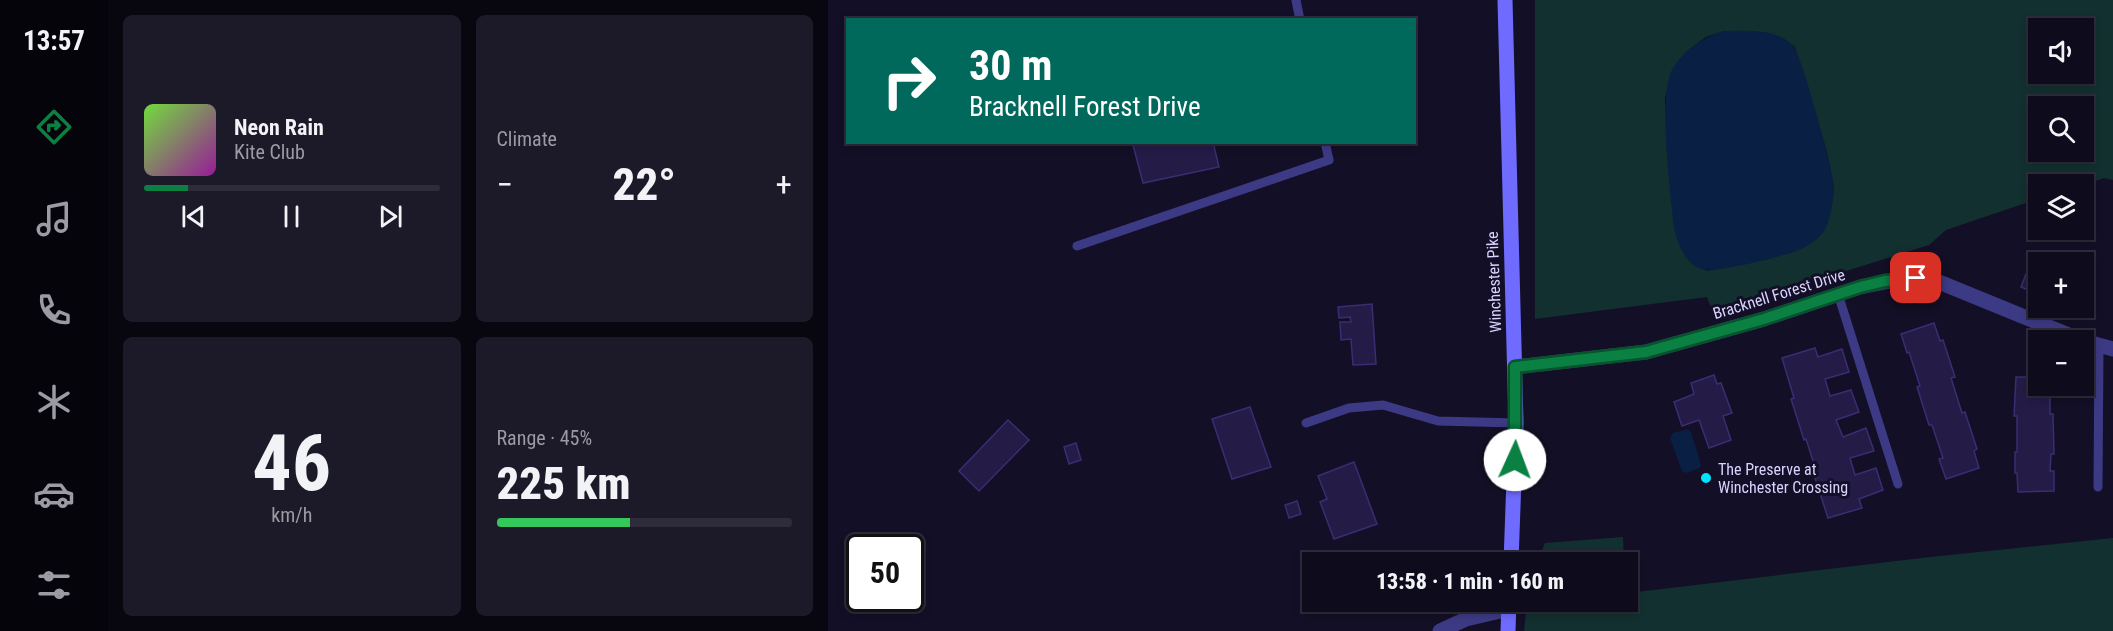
<!DOCTYPE html>
<meta charset="utf-8">
<style>
body{margin:0;font-family:"Roboto Condensed",sans-serif;background:#1c1929;color:#f1f3f6;height:100vh;display:flex;flex-direction:column;font-size:22px;white-space:nowrap}
*{box-sizing:border-box;margin:0}
p{font-size:20px;color:#9b9ba3}
.icon{flex:none;width:33px;height:33px;fill:none;stroke:currentColor;stroke-width:2;stroke-linecap:round;stroke-linejoin:round}
.map{position:relative;flex:1;overflow:hidden}
.drawer{display:flex;flex-direction:column;gap:15px;padding:15px;background:#08060f;width:720px}
.drawer>*{flex:none}
.top-card{position:absolute;left:18px;top:18px;width:570px;height:126px;border-radius:0px;box-shadow:0 3px 9px #0003,0 0 0 2px #2e2b3b;background:#00695c;color:#fff;overflow:hidden}
.controls{position:absolute;left:1200px;top:18px;display:grid;gap:12px}
.controls a{display:grid;place-items:center;width:66px;height:66px;border-radius:0px;background:#0e0b1c;box-shadow:0 3px 9px #0003,0 0 0 2px #2e2b3b;font-size:30px}
.speed{position:absolute;left:18px;top:534px;display:flex;gap:12px;font-size:30px;font-weight:700;text-align:center}
.speed>*{display:grid;place-content:center;width:78px;height:78px;border-radius:50%;background:#0e0b1c;box-shadow:0 3px 9px #0003,0 0 0 2px #2e2b3b;line-height:1}
.speed .limit{border:3px solid #111;border-radius:9px;background:#fff;color:#111}
.pin{position:absolute;display:grid;place-items:center;width:51px;height:51px;color:#fff;margin:-26px;border-radius:12px;box-shadow:0 3px 9px #0006}
.me{position:absolute;width:66px;margin:-33px;rotate:2deg;stroke-linejoin:round;filter:drop-shadow(0 0 4px #0008)}
.turn{display:flex;align-items:center;gap:21px;height:126px;padding:0 24px;font-size:27px}
.turn .icon{width:78px;height:78px;stroke-width:2.5}
.turn b{display:block;font-size:42px;line-height:51px}
.big{font-size:45px;font-weight:800;line-height:1.1}
.drawer .card{flex:1;display:flex;flex-direction:column;justify-content:center;gap:9px;min-width:0;padding:0 21px;border-radius:9px;background:#1c1929}
.drawer .dial{align-items:center;gap:0}
.dial b{font-size:78px;line-height:1}
.song{display:flex;align-items:center;gap:18px}
.cover{width:72px;height:72px;border-radius:9px;background:linear-gradient(135deg,hsl(100 70% 55%),hsl(300 70% 35%))}
.played{height:6px;border-radius:3px;background:linear-gradient(90deg,#0b8043 15%,#2e2b3b 15%)}
.keys{display:flex;justify-content:space-around;direction:ltr}
.heat{display:flex;justify-content:space-between;align-items:center;font-size:33px;direction:ltr}
.charge{height:9px;border-radius:4px;background:linear-gradient(90deg,#34c759 45%,#2e2b3b 0)}
.drawer .tiles{flex:1;display:grid;gap:15px;grid-template-columns:repeat(2,1fr)}
.trip{position:absolute;left:474px;top:552px;width:336px;height:60px;border-radius:0px;background:#0e0b1c;box-shadow:0 3px 9px #0003,0 0 0 2px #2e2b3b;font-weight:800;line-height:60px;text-align:center}
main{display:flex;flex:1;min-height:0}
.menu{display:flex;flex-direction:column;width:108px;justify-content:space-around;align-items:center;background:#06040b;color:#9b9ba3}
.menu .icon{width:42px;height:42px}
.menu .selected{color:#0b8043}
.menu b{font-size:27px;color:#f1f3f6}
.map>svg:first-child{display:block}
.green{fill:#12302f;fill-rule:evenodd}
.water{fill:#0a1f44}
.building{fill:#241b47;stroke:#3b2d73;stroke-width:1.5}
.lines{fill:none;stroke-linecap:round;stroke-linejoin:round}
.service{stroke:#3d3a85;stroke-width:9}
.minor{stroke:#3d3a85;stroke-width:15}
.secondary{stroke:#6f6bff;stroke-width:15}
.route-casing{stroke:#07532c;stroke-width:15}
.route{stroke:#0b8043;stroke-width:10}
.poi-dot{fill:#00e5ff;stroke:#130f26;stroke-width:2}
.labels{text-anchor:middle;dominant-baseline:central;stroke-width:6;stroke-linejoin:round;paint-order:stroke}
.street-label{font-size:16px;fill:#d9d4ff;stroke:#130f26}
.poi-label{font-size:16px;fill:#d9d4ff;stroke:#130f26;text-anchor:start}
</style>
<main>
<nav class="menu">
<b>13:57</b>
<svg class="icon selected" aria-label="directions" viewBox="0 0 24 24"><path d="M12 3l9 9-9 9-9-9zM9 14v-3h6M13 9l2 2-2 2"/></svg>
<svg class="icon" aria-label="music" viewBox="0 0 24 24"><path d="M9 18V5l10-2v13"/><circle cx="6" cy="18" r="3"/><circle cx="16" cy="16" r="3"/></svg>
<svg class="icon" aria-label="phone" viewBox="0 0 24 24"><path d="M5 4h4l2 5-3 2q2 4 5 5l2-3 5 2v4C11 20 4 13 5 4z"/></svg>
<svg class="icon" aria-label="climate" viewBox="0 0 24 24"><path d="M12 3v18M4 7l16 10M4 17L20 7"/></svg>
<svg class="icon" aria-label="car" viewBox="0 0 24 24"><path d="M5 17H2v-5l4-1 3-4h7l3 4 3 1v5h-3M9 17h6M6 11h13"/><circle cx="7" cy="17" r="2"/><circle cx="17" cy="17" r="2"/></svg>
<svg class="icon" aria-label="filters" viewBox="0 0 24 24"><path d="M4 7h16M4 17h16"/><circle cx="9" cy="7" r="2"/><circle cx="15" cy="17" r="2"/></svg>
</nav>
<section class="drawer">
<div class="tiles">
<div class="card">
<div class="song"><i class="cover"></i><div><b>Neon Rain</b><p>Kite Club</p></div></div>
<div class="played"></div>
<div class="keys"><svg class="icon" aria-label="previous" viewBox="0 0 24 24"><path d="M18 5L8 12l10 7zM5 5v14"/></svg><svg class="icon" aria-label="pause" viewBox="0 0 24 24"><path d="M8 5v14M16 5v14"/></svg><svg class="icon" aria-label="next" viewBox="0 0 24 24"><path d="M6 5l10 7-10 7zM19 5v14"/></svg></div>
</div>
<div class="card"><p>Climate</p>
<div class="heat"><a>−</a><b class="big">22°</b><a>+</a></div>
</div>
<div class="card dial"><b>46</b><p>km/h</p></div>
<div class="card"><p>Range · 45%</p><b class="big">225 km</b><div class="charge"></div></div>
</div>
</section>
<div class="map">
<svg width="1285" height="631" viewBox="0 0 1285 631">
<rect width="100%" height="100%" fill="#130f26"/>
<path class="green" d="M707 0H1285V180L1276 178 1256 185 1210 184V199L1118 230 1101 245 885 313 879 297 707 319ZM1210 28H1256V74H1210ZM896 31 953 37 967 47 999 152 1006 187 1003 210 941 259 878 271 841 177 837 97 859 51 878 37ZM1210 106H1256V152H1210Z
M795 537 796 562H709L717 543Z
M1285 538V631H696L699 602H800V593L1102 557Z"/>
<path class="water" d="M896 31C918 31 949 28 965 46 974 56 1005 170 1006 187 1006 196 1002 224 996 231 991 239 980 246 971 250 956 256 885 274 873 269 857 263 850 244 846 229 843 196 829 94 845 68 857 49 875 38 896 31Z
M860 429 863 432 873 465 872 468 858 473 854 471 842 438 845 433Z"/>
<path class="building" d="M315 142H385L391 167 315 183 305 145Z
M1198 274 1210 280V294L1193 287Z
M544 304 548 364 525 365 523 339 513 340 512 322H523L522 317 511 318 510 307Z
M1106 323 1112 341 1115 340 1127 377 1123 378 1134 413 1137 412 1149 449 1146 451 1151 468 1118 479 1111 459 1115 458 1104 425H1101L1089 387 1092 386 1081 352 1079 353 1073 334Z
M987 348 990 357 1014 349 1021 372 997 379 1002 396 1023 390 1031 412 1008 420 1015 437 1038 428 1046 451 1022 458 1027 475 1048 468 1055 490 1031 499 1034 508 1000 518 987 478 990 477 978 439 976 440 963 399 966 398 954 358Z
M886 375 889 384 893 383 904 413 895 416 903 440 881 448 871 420 854 426 846 402 866 394 863 383Z
M1188 377H1210V386H1224V397H1222V414H1225L1226 454H1223L1222 471H1226V491L1190 492 1189 473H1187V452H1189V416H1186Z
M422 407 443 467 404 479 384 419Z
M180 420 201 440 151 491 131 471Z
M248 443 253 460 241 464 236 447Z
M526 462 549 524 506 539 492 502 499 499 490 476Z
M469 501 473 514 461 518 457 505Z"/>
<g class="lines">
<path class="service" d="M468 0 472 20
M249 246 501 160 497 142
M1010 294 1070 484
M478 423 521 408 555 405 610 421 688 423
M1270 487 1271 346"/>
<path class="minor" d="M1256 341 1285 349
M687 367 818 352 936 319 1032 287 1072 279 1088 278 1111 282 1253 340
M612 631 638 619 681 609"/>
<path class="secondary" d="M677 0 688 423 683 562
M680 631 681 602"/>
</g>
<g class="lines">
<g class="route-casing">
<path id="route" d="M687 460V367L818 352 936 319 1032 287 1057 281 1088 278"/>
</g>
<use href="#route" class="route"/>
</g>
<circle class="poi-dot" cx="878" cy="478" r="6"/>
<g class="labels">
<g class="street-label">
<text transform="translate(666 282) rotate(-92)">Winchester Pike</text>
<text transform="translate(951 294) rotate(-17)">Bracknell Forest Drive</text>
</g>
<g class="poi-label">
<text x="890" y="469">The Preserve at<tspan x="890" dy="18">Winchester Crossing</tspan></text>
</g>
</g>
</svg>
<div class="controls">
<a><svg class="icon" aria-label="sound" viewBox="0 0 24 24"><path d="M4 9h4l5-4v14l-5-4H4zM17 9q2 3 0 6"/></svg></a>
<a><svg class="icon" aria-label="search" viewBox="0 0 24 24"><circle cx="10" cy="10" r="6"/><path d="M15 15l6 6"/></svg></a>
<a><svg class="icon" aria-label="layers" viewBox="0 0 24 24"><path d="M12 4l9 5-9 5-9-5zM3 14l9 5 9-5"/></svg></a>
<a>+</a>
<a>−</a>
</div>
<div class="speed"><div class="limit">50</div></div>
<div class="pin" style="left:1088px;top:278px;background:#d93025"><svg class="icon" aria-label="arrive" viewBox="0 0 24 24"><path d="M6 21V4h12l-3 4 3 4H6"/></svg></div>
<svg class="me" style="left:687px;top:460px" viewBox="-20 -20 40 40"><circle r="19" fill="#fff"/><path d="M0-13L10 11 0 6-10 11z" fill="#0b8043"/></svg>
<div class="trip">13:58 · 1 min · 160 m</div>
<div class="top-card">
<div class="turn"><svg class="icon" aria-label="right" viewBox="0 0 24 24"><path d="M7 20v-9h11M14 6l5 5-5 5"/></svg><div><b>30 m</b>Bracknell Forest Drive</div></div>
</div>
</div>
</main>
